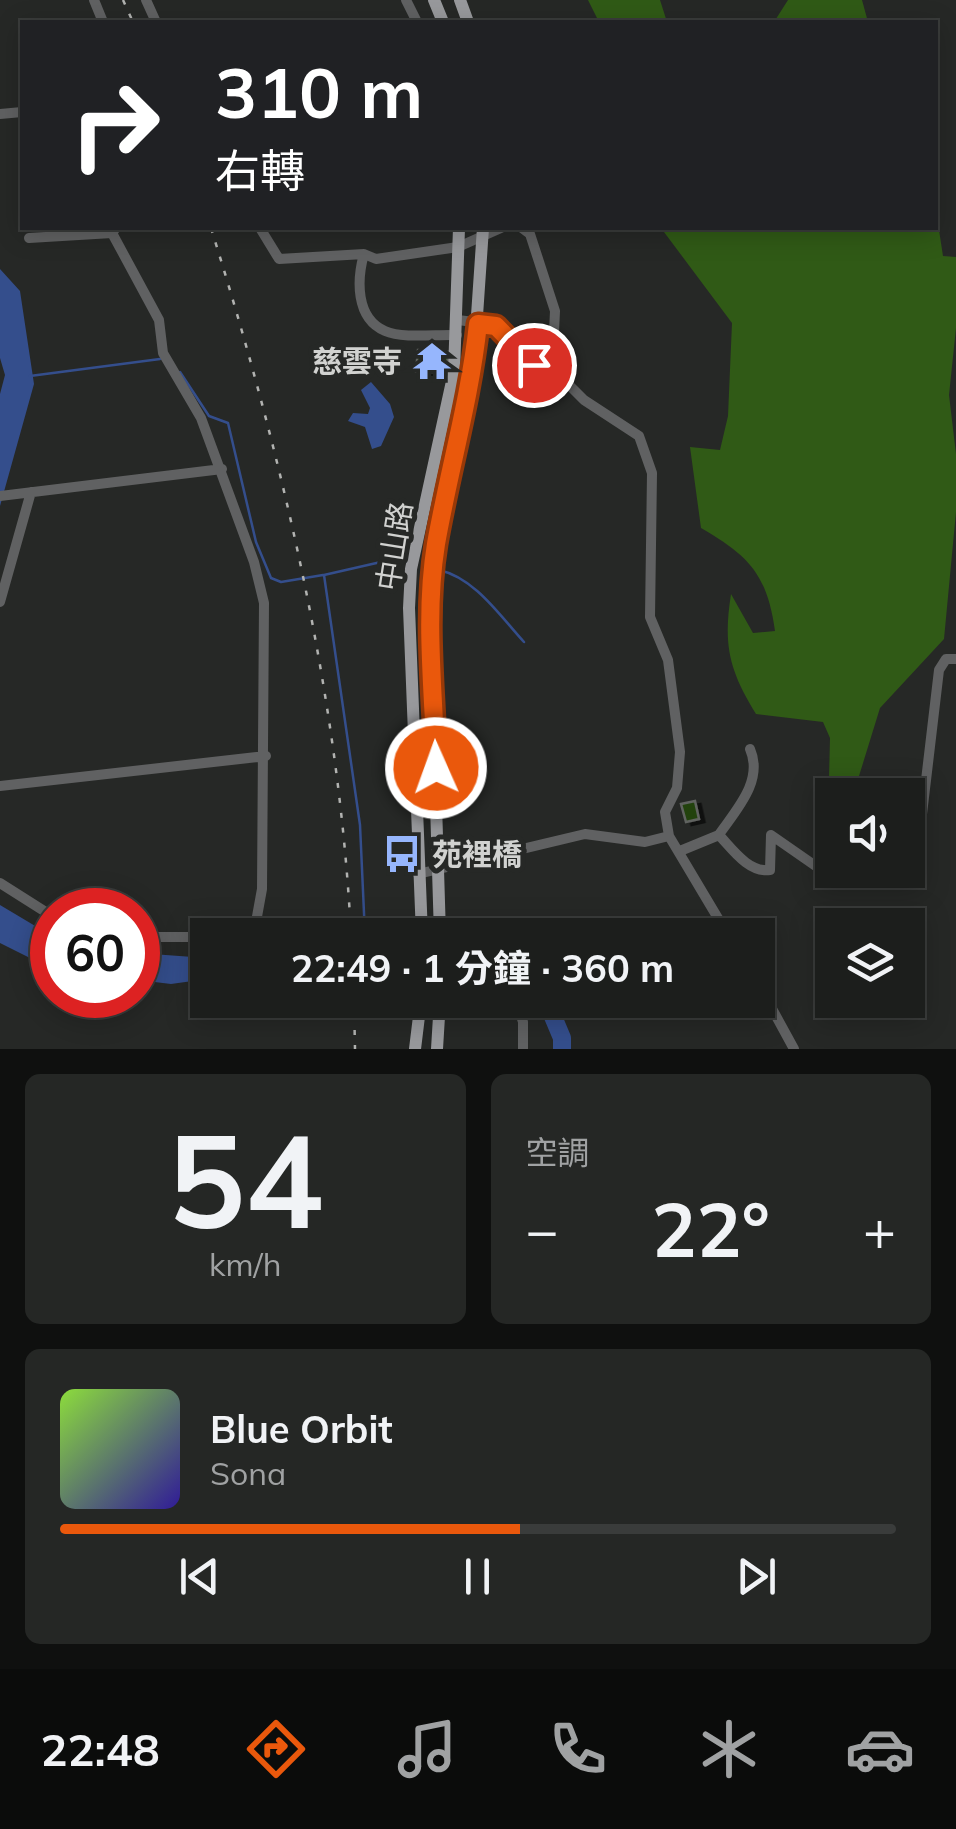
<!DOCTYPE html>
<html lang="zh-TW">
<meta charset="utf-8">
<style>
body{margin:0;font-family:Mulish,"Noto Sans TC",sans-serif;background:#252725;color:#f1f3f6;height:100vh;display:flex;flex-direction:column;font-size:38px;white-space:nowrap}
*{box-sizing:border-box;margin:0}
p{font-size:32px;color:#a0a2a3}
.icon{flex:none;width:55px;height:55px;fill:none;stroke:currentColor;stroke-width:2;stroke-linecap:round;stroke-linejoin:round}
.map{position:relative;height:1049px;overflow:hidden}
.side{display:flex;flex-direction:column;gap:25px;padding:25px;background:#0f100f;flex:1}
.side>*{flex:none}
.hud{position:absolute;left:20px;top:20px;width:918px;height:210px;border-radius:0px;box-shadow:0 5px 25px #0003,0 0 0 2px #3a3c3b;background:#202124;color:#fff;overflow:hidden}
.fabs{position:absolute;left:815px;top:778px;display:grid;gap:20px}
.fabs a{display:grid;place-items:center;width:110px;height:110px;border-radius:0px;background:#1c1e1c;box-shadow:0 5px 25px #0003,0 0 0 2px #3a3c3b;font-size:50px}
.speed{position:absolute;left:30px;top:888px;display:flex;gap:20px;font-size:50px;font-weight:700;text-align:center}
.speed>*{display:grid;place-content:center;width:130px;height:130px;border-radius:50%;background:#1c1e1c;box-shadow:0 5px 25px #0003,0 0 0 2px #3a3c3b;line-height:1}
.speed .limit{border:15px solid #d22;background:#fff;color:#111}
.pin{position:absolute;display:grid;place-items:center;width:85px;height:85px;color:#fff;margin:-42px;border:5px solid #fff;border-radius:50%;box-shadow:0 2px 10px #0007}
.me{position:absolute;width:110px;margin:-55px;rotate:358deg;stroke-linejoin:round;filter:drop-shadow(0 0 8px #0008)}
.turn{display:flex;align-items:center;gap:35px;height:210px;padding:0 30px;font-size:45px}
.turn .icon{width:130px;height:130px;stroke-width:2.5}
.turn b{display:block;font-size:70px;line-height:85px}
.big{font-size:75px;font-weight:700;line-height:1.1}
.side .tile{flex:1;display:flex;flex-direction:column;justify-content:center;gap:15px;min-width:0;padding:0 35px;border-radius:15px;background:#252725}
.side .dial{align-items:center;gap:0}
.dial b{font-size:130px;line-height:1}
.song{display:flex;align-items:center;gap:30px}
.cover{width:120px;height:120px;border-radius:15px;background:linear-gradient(135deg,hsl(90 70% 55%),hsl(250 70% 35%))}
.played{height:10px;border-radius:5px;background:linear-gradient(90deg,#ea580c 55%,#3a3c3b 55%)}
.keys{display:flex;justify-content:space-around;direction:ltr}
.heat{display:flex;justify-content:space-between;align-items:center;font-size:55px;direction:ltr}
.side .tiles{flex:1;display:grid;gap:25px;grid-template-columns:1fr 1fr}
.tile:last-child{grid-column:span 2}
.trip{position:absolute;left:190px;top:918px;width:585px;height:100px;border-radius:0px;background:#1c1e1c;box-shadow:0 5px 25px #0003,0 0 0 2px #3a3c3b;font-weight:700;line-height:100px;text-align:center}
.menu{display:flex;height:160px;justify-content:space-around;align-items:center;background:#0b0c0b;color:#a0a2a3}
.menu .icon{width:70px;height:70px}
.menu .on{color:#ea580c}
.menu b{font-size:45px;color:#f1f3f6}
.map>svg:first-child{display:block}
.forest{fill:#305a16}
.water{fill:#344e8c}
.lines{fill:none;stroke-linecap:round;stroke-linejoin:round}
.stream{stroke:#344e8c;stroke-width:2.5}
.river{stroke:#344e8c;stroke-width:18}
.building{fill:#234311;stroke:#616360;stroke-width:2.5;filter:url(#shadow)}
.minor{stroke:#606162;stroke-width:10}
.major{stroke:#98999c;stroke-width:12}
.rail{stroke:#b2b3b1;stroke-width:2.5;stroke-dasharray:5 10;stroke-linecap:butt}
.route-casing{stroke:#983908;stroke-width:25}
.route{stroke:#ea580c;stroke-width:18}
.labels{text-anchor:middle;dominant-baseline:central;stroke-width:10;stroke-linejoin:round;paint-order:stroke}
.poi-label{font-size:30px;font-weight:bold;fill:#d1d2d0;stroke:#262826;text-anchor:end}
.street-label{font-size:30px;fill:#d1d2d0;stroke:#262826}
</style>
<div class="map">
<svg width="956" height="1049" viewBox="0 0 956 1049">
<defs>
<filter id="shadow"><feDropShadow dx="5.5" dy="3" stdDeviation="0" flood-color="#0009"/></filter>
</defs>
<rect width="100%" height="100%" fill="#262826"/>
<path class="forest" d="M588 0H660L667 22H599Z
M788 0H862L868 22H774Z
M935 204 943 256 956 257V328L949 395 956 454V512L944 639 880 708 855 789H840L829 779 830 738 823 722 756 714C729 670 723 645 731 594L753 633 775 631C767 574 749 556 701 528L690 447 720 450 728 416 732 323 661 228H935Z"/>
<path class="water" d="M0 269 20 291 34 384 0 506V394L5 375 0 358Z
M371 382 390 404 394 417 381 446 372 449 365 427 348 421 353 413 368 414 370 408 361 390Z
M0 905 52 936V969L0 943Z
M138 953 207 958V979L171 984 138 980Z"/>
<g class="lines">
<path class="stream" d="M180 372 209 416 228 423 256 542 271 578 281 582 323 575
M30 376 160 359
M439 570C475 578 500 616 524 642
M365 935 360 825 324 575 394 559 407 562"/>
<path class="river" d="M439 935 492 927 502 935
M546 1000 562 1038V1049"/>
</g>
<path class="building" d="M418 350 448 352 447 373 416 371Z
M695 801 699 819 686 822 681 804Z"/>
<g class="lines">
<path class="minor" d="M94 0 103 22
M146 0 156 22
M406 0 417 22
M0 114 22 112
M116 228 112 233 159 320 163 353 201 418 254 562 264 603 262 889 256 922 225 935
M260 228 279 259 364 254 376 259 458 247 501 228
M522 228 530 234 555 311 552 374
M29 238 112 233
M364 254C357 279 355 318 385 331 403 339 437 334 457 335
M458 320 497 325 535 365 566 382 584 400 639 436 652 473 650 617 668 660 680 752 677 788 665 812 669 836 728 935
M0 496 222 469
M0 602 31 492
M0 786 266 756
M718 836C736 810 764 781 750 749
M680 851 719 835C733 850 749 873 770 870L771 835 830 876 839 870
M908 865H916L939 670 946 659H956
M418 874 585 834 645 842 669 836
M0 883 52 916
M138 937H208
M758 983 794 1049
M516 1000 523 1022V1049"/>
<path class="major" d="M434 0 443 22
M460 0 468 22
M422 935 409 608 411 569 454 372 459 228
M440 935 430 607 436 546 473 374 483 228
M415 1049 421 1000
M437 1049 440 1000"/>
<path class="rail" d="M123 0 133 22
M211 228C282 455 339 696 351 935
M354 1000 355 1049"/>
</g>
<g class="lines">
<g class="route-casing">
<path id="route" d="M436 768C434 693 424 618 436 544 449 470 470 399 478 324L496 326 534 365"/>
</g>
<use href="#route" class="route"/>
</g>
<defs>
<g id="temple-bare" transform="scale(3)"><path d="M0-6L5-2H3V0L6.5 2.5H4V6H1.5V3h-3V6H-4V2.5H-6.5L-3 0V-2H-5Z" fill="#96b6fd" stroke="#262826" stroke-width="2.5" paint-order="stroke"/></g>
<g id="bus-bare" transform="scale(3)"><path d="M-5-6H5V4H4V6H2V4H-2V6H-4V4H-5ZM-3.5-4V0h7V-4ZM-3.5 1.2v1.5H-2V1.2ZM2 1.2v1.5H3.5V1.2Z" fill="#96b6fd" stroke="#262826" stroke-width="2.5" paint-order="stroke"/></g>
</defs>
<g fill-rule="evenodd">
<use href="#temple-bare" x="432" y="361"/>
<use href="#bus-bare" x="402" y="854"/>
</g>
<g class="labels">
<g class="poi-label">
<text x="402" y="361">慈雲寺</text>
<text x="432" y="854" text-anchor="start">苑裡橋</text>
</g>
<g class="street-label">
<text transform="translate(394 546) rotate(-81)">中山路</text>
</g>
</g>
</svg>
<div class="fabs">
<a><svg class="icon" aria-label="sound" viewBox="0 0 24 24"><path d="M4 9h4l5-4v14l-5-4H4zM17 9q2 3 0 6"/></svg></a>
<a><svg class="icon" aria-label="layers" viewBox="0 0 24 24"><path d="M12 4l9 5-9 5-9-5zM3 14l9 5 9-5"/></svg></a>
</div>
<div class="speed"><div class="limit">60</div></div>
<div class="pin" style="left:534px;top:365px;background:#d93025"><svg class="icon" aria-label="arrive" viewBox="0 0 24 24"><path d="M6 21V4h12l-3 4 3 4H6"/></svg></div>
<svg class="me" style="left:436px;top:768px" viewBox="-20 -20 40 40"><circle r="17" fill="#ea580c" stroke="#fff" stroke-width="3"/><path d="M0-11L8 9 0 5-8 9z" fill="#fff"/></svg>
<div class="trip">22:49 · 1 分鐘 · 360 m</div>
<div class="hud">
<div class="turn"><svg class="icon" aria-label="right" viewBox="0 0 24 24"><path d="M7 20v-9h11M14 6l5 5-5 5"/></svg><div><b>310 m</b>右轉</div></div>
</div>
</div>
<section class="side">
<div class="tiles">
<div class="tile dial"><b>54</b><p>km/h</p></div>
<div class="tile"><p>空調</p>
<div class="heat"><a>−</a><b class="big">22°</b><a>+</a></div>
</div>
<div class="tile">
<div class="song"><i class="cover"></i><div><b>Blue Orbit</b><p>Sona</p></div></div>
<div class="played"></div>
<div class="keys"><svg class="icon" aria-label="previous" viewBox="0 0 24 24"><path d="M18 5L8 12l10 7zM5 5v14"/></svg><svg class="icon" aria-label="pause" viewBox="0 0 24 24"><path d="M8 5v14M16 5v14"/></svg><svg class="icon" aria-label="next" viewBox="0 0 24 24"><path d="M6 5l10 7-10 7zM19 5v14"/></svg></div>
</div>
</div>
</section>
<nav class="menu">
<b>22:48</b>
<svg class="icon on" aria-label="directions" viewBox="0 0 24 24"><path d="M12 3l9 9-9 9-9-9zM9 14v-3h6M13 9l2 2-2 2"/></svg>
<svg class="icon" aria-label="music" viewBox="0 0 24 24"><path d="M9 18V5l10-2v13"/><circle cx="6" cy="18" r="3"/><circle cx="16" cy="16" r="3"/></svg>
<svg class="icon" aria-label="phone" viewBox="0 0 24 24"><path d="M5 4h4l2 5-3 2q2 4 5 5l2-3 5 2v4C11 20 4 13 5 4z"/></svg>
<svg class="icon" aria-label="climate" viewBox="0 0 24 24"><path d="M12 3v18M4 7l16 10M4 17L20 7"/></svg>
<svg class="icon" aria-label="car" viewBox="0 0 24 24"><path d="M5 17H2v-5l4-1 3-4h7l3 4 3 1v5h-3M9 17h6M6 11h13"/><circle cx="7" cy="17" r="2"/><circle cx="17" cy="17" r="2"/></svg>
</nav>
